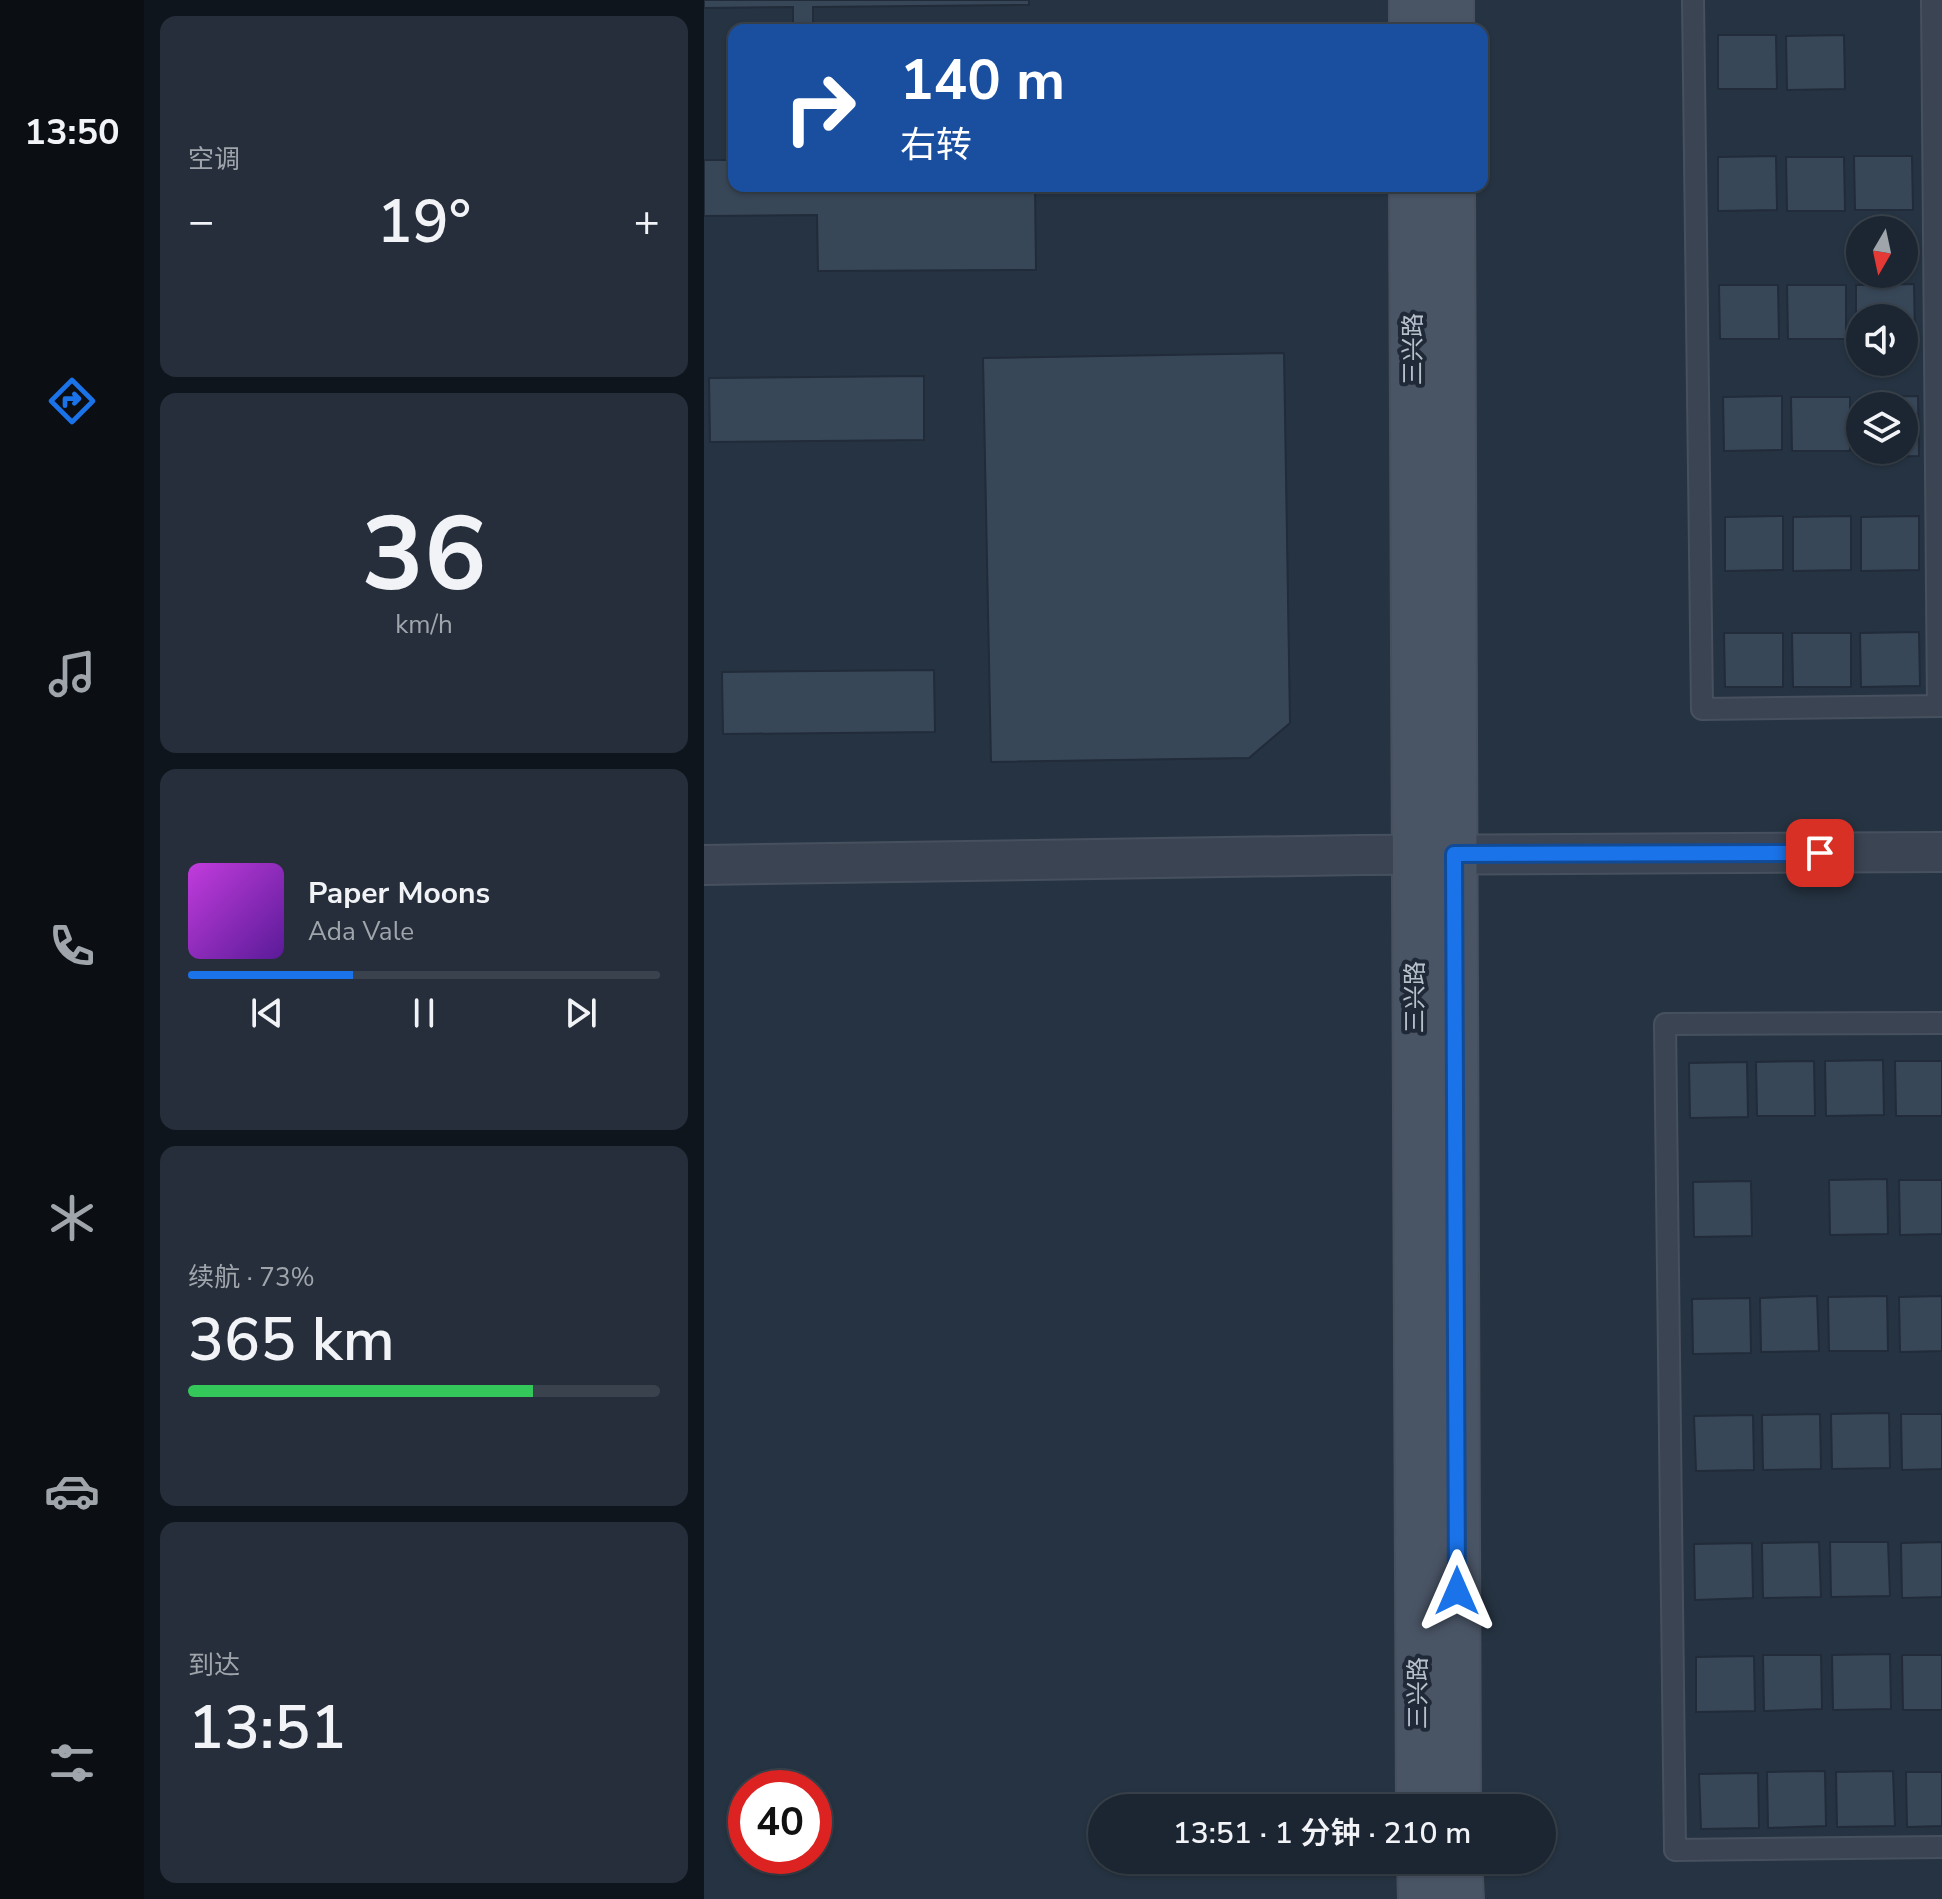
<!DOCTYPE html>
<html lang="zh">
<meta charset="utf-8">
<style>
body{margin:0;font-family:"Nunito Sans","Noto Sans SC",sans-serif;background:#252e3a;color:#f1f3f6;height:100vh;display:flex;flex-direction:column;font-size:30px;white-space:nowrap}
*{box-sizing:border-box;margin:0}
p{font-size:26px;color:#a0a5ac}
.icon{flex:none;width:44px;height:44px;fill:none;stroke:currentColor;stroke-width:2;stroke-linecap:round;stroke-linejoin:round}
.map{position:relative;flex:1;overflow:hidden}
.sheet{display:flex;flex-direction:column;gap:16px;padding:16px;background:#0f151c;width:560px}
.sheet>*{flex:none}
.hud{position:absolute;left:24px;top:24px;width:760px;height:168px;border-radius:16px;box-shadow:0 2px 6px #0004,0 0 0 2px #3a434d;background:#1a4fa0;color:#fff;overflow:hidden}
.needle{width:52px;rotate:189deg}
.fabs{position:absolute;left:1142px;top:216px;display:grid;gap:16px}
.fabs a{display:grid;place-items:center;width:72px;height:72px;border-radius:50%;background:#1c2632;box-shadow:0 2px 6px #0004,0 0 0 2px #3a434d;font-size:40px}
.speed{position:absolute;left:24px;top:1770px;display:flex;gap:16px;font-size:40px;font-weight:700;text-align:center}
.speed>*{display:grid;place-content:center;width:104px;height:104px;border-radius:50%;background:#1c2632;box-shadow:0 2px 6px #0004,0 0 0 2px #3a434d;line-height:1}
.speed .limit{border:12px solid #d22;background:#fff;color:#111}
.pin{position:absolute;display:grid;place-items:center;width:68px;height:68px;color:#fff;margin:-34px;border-radius:16px;box-shadow:0 4px 12px #0006}
.me{position:absolute;width:88px;margin:-44px;rotate:0deg;stroke-linejoin:round;filter:drop-shadow(0 0 6px #0008)}
.turn{display:flex;align-items:center;gap:28px;height:168px;padding:0 40px;font-size:36px}
.turn .icon{width:104px;height:104px;stroke-width:2.5}
.turn b{display:block;font-size:56px;line-height:68px}
.big{font-size:60px;font-weight:600;line-height:1.1}
.sheet .tile{flex:1;display:flex;flex-direction:column;justify-content:center;gap:12px;min-width:0;padding:0 28px;border-radius:16px;background:#252e3a}
.sheet .dial{align-items:center;gap:0}
.dial b{font-size:104px;line-height:1}
.song{display:flex;align-items:center;gap:24px}
.cover{width:96px;height:96px;border-radius:12px;background:linear-gradient(135deg,hsl(290 70% 55%),hsl(270 70% 35%))}
.played{height:8px;border-radius:4px;background:linear-gradient(90deg,#1a73e8 35%,#3a434d 35%)}
.keys{display:flex;justify-content:space-around;direction:ltr}
.heat{display:flex;justify-content:space-between;align-items:center;font-size:44px;direction:ltr}
.charge{height:12px;border-radius:6px;background:linear-gradient(90deg,#34c759 73%,#3a434d 0)}
.trip{position:absolute;left:384px;top:1794px;width:468px;height:80px;border-radius:40px;background:#1c2632;box-shadow:0 2px 6px #0004,0 0 0 2px #3a434d;font-weight:600;line-height:80px;text-align:center}
main{display:flex;flex:1;min-height:0}
.tab-bar{display:flex;flex-direction:column;width:144px;justify-content:space-around;align-items:center;background:#0b0f14;color:#a0a5ac}
.tab-bar .icon{width:56px;height:56px}
.tab-bar .current{color:#1a73e8}
.tab-bar b{font-size:36px;color:#f1f3f6}
.map>svg:first-child{display:block}
.building{fill:#384758;stroke:#212b39;stroke-width:2}
.lines{fill:none;stroke-linecap:round;stroke-linejoin:round}
.lane-casing{stroke:#47505e;stroke-width:24}
.street-casing{stroke:#47505e;stroke-width:42}
.secondary-casing{stroke:#47505e;stroke-width:48}
.lane{stroke:#3b4452;stroke-width:20}
.street{stroke:#3b4452;stroke-width:38}
.secondary{stroke:#495465;stroke-width:44}
.route-casing{stroke:#114b97;stroke-width:20}
.route{stroke:#1a73e8;stroke-width:14}
.labels{text-anchor:middle;dominant-baseline:central;stroke-width:8;stroke-linejoin:round;paint-order:stroke}
.street-label{font-size:24px;fill:#b8c0cc;stroke:#1f2937}
</style>
<main>
<nav class="tab-bar">
<b>13:50</b>
<svg class="icon current" aria-label="directions" viewBox="0 0 24 24"><path d="M12 3l9 9-9 9-9-9zM9 14v-3h6M13 9l2 2-2 2"/></svg>
<svg class="icon" aria-label="music" viewBox="0 0 24 24"><path d="M9 18V5l10-2v13"/><circle cx="6" cy="18" r="3"/><circle cx="16" cy="16" r="3"/></svg>
<svg class="icon" aria-label="phone" viewBox="0 0 24 24"><path d="M5 4h4l2 5-3 2q2 4 5 5l2-3 5 2v4C11 20 4 13 5 4z"/></svg>
<svg class="icon" aria-label="climate" viewBox="0 0 24 24"><path d="M12 3v18M4 7l16 10M4 17L20 7"/></svg>
<svg class="icon" aria-label="car" viewBox="0 0 24 24"><path d="M5 17H2v-5l4-1 3-4h7l3 4 3 1v5h-3M9 17h6M6 11h13"/><circle cx="7" cy="17" r="2"/><circle cx="17" cy="17" r="2"/></svg>
<svg class="icon" aria-label="filters" viewBox="0 0 24 24"><path d="M4 7h16M4 17h16"/><circle cx="9" cy="7" r="2"/><circle cx="15" cy="17" r="2"/></svg>
</nav>
<section class="sheet">
<div class="tile"><p>空调</p>
<div class="heat"><a>−</a><b class="big">19°</b><a>+</a></div>
</div>
<div class="tile dial"><b>36</b><p>km/h</p></div>
<div class="tile">
<div class="song"><i class="cover"></i><div><b>Paper Moons</b><p>Ada Vale</p></div></div>
<div class="played"></div>
<div class="keys"><svg class="icon" aria-label="previous" viewBox="0 0 24 24"><path d="M18 5L8 12l10 7zM5 5v14"/></svg><svg class="icon" aria-label="pause" viewBox="0 0 24 24"><path d="M8 5v14M16 5v14"/></svg><svg class="icon" aria-label="next" viewBox="0 0 24 24"><path d="M6 5l10 7-10 7zM19 5v14"/></svg></div>
</div>
<div class="tile"><p>续航 · 73%</p><b class="big">365 km</b><div class="charge"></div></div>
<div class="tile"><p>到达</p><b class="big">13:51</b></div>
</section>
<div class="map">
<svg width="1238" height="1899" viewBox="0 0 1238 1899">
<rect width="100%" height="100%" fill="#263342"/>
<path class="building" d="M0 0H325V5L109 7V30H89V7L0 8Z
M1014 35H1072L1073 89H1014Z
M1140 35 1141 89 1083 90 1082 36Z
M1072 156 1073 210 1014 211V157Z
M1150 156H1208L1209 210H1151Z
M1082 157H1140L1141 211H1083Z
M0 160H30V186H331L332 270 114 271 113 215 0 216Z
M1210 284 1211 338H1200V318H1156V339H1152V285Z
M1015 285H1074L1075 339H1016Z
M1083 285H1142V339H1084Z
M580 353 586 723 545 758 287 762 279 358Z
M220 376V440L6 442 5 378Z
M1078 396V450L1020 451 1019 397Z
M1214 396 1215 456 1157 457V450H1200V406H1156V397Z
M1087 397H1146V451H1088Z
M1079 516V570L1021 571V517Z
M1147 516V570L1089 571V517Z
M1215 516V570L1157 571V517Z
M1215 632 1216 686 1157 687 1156 633Z
M1020 633H1079V687H1021Z
M1088 633H1147V687H1089Z
M230 670 231 732 19 734 18 672Z
M1179 1060 1180 1115 1122 1116 1121 1061Z
M1110 1061 1111 1116H1053L1052 1062Z
M1191 1061H1238V1116H1192Z
M1043 1062 1044 1117 986 1118 985 1063Z
M1183 1179 1184 1234 1126 1235 1125 1180Z
M1195 1180H1238V1234L1196 1235Z
M1047 1181 1048 1236 990 1237 989 1182Z
M1113 1296 1115 1351 1057 1352 1056 1298Z
M1183 1296 1184 1351H1125L1124 1297Z
M1238 1296V1351L1196 1352 1195 1297Z
M1046 1298 1047 1353 989 1354 988 1299Z
M1185 1413 1186 1468 1128 1469 1127 1414Z
M1116 1414 1117 1469 1059 1470 1058 1415Z
M1197 1414H1238V1469L1198 1470Z
M1049 1415 1050 1470 992 1471 990 1416Z
M1115 1542 1117 1597 1059 1598 1058 1543Z
M1126 1542H1184L1186 1596 1127 1597Z
M1238 1542V1597L1198 1598 1197 1543Z
M1048 1543 1049 1598 991 1600 990 1544Z
M1186 1654 1187 1709 1129 1710 1128 1655Z
M1059 1655H1117L1118 1709 1060 1711Z
M1198 1655H1238V1710H1199Z
M1050 1656 1051 1711 992 1712V1657Z
M1121 1771 1122 1826 1064 1828 1063 1772Z
M1189 1771 1191 1826 1133 1827 1132 1772Z
M1202 1772H1238V1826L1203 1827Z
M1054 1773 1055 1828 997 1829 995 1774Z"/>
<g class="lines">
<g class="lane-casing">
<path id="lane" d="M989 0 998 709 1238 706
M1228 0 1234 706
M1238 1023 961 1024 971 1850 1238 1847"/>
</g>
<g class="street-casing">
<path id="street" d="M0 865 657 855 1238 852"/>
</g>
<g class="secondary-casing">
<path id="secondary" d="M708 0V30
M747 0V30
M708 186 715 1808
M748 186 754 1808
M716 1860 717 1899
M755 1860 757 1899"/>
</g>
<use href="#lane" class="lane"/>
<use href="#street" class="street"/>
<use href="#secondary" class="secondary"/>
</g>
<g class="lines">
<g class="route-casing">
<path id="route" d="M753 1591 750 854 1116 853"/>
</g>
<use href="#route" class="route"/>
</g>
<g class="labels">
<g class="street-label">
<text transform="translate(709 349) rotate(-90)">三兴路</text>
<text transform="translate(711 997) rotate(-90)">三兴路</text>
<text transform="translate(714 1693) rotate(-90)">三兴路</text>
</g>
</g>
</svg>
<div class="fabs">
<a><svg class="needle" viewBox="-14 -14 28 28"><path d="M0-13l5 13h-10z" fill="#e53935"/><path d="M0 13l5-13h-10z" fill="#a0a5ac"/></svg></a>
<a><svg class="icon" aria-label="sound" viewBox="0 0 24 24"><path d="M4 9h4l5-4v14l-5-4H4zM17 9q2 3 0 6"/></svg></a>
<a><svg class="icon" aria-label="layers" viewBox="0 0 24 24"><path d="M12 4l9 5-9 5-9-5zM3 14l9 5 9-5"/></svg></a>
</div>
<div class="speed"><div class="limit">40</div></div>
<div class="pin" style="left:1116px;top:853px;background:#d93025"><svg class="icon" aria-label="arrive" viewBox="0 0 24 24"><path d="M6 21V4h12l-3 4 3 4H6"/></svg></div>
<svg class="me" style="left:753px;top:1591px" viewBox="-20 -20 40 40"><path d="M0-17L14 15 0 8-14 15z" fill="#1a73e8" stroke="#fff" stroke-width="4"/></svg>
<div class="trip">13:51 · 1 分钟 · 210 m</div>
<div class="hud">
<div class="turn"><svg class="icon" aria-label="right" viewBox="0 0 24 24"><path d="M7 20v-9h11M14 6l5 5-5 5"/></svg><div><b>140 m</b>右转</div></div>
</div>
</div>
</main>
